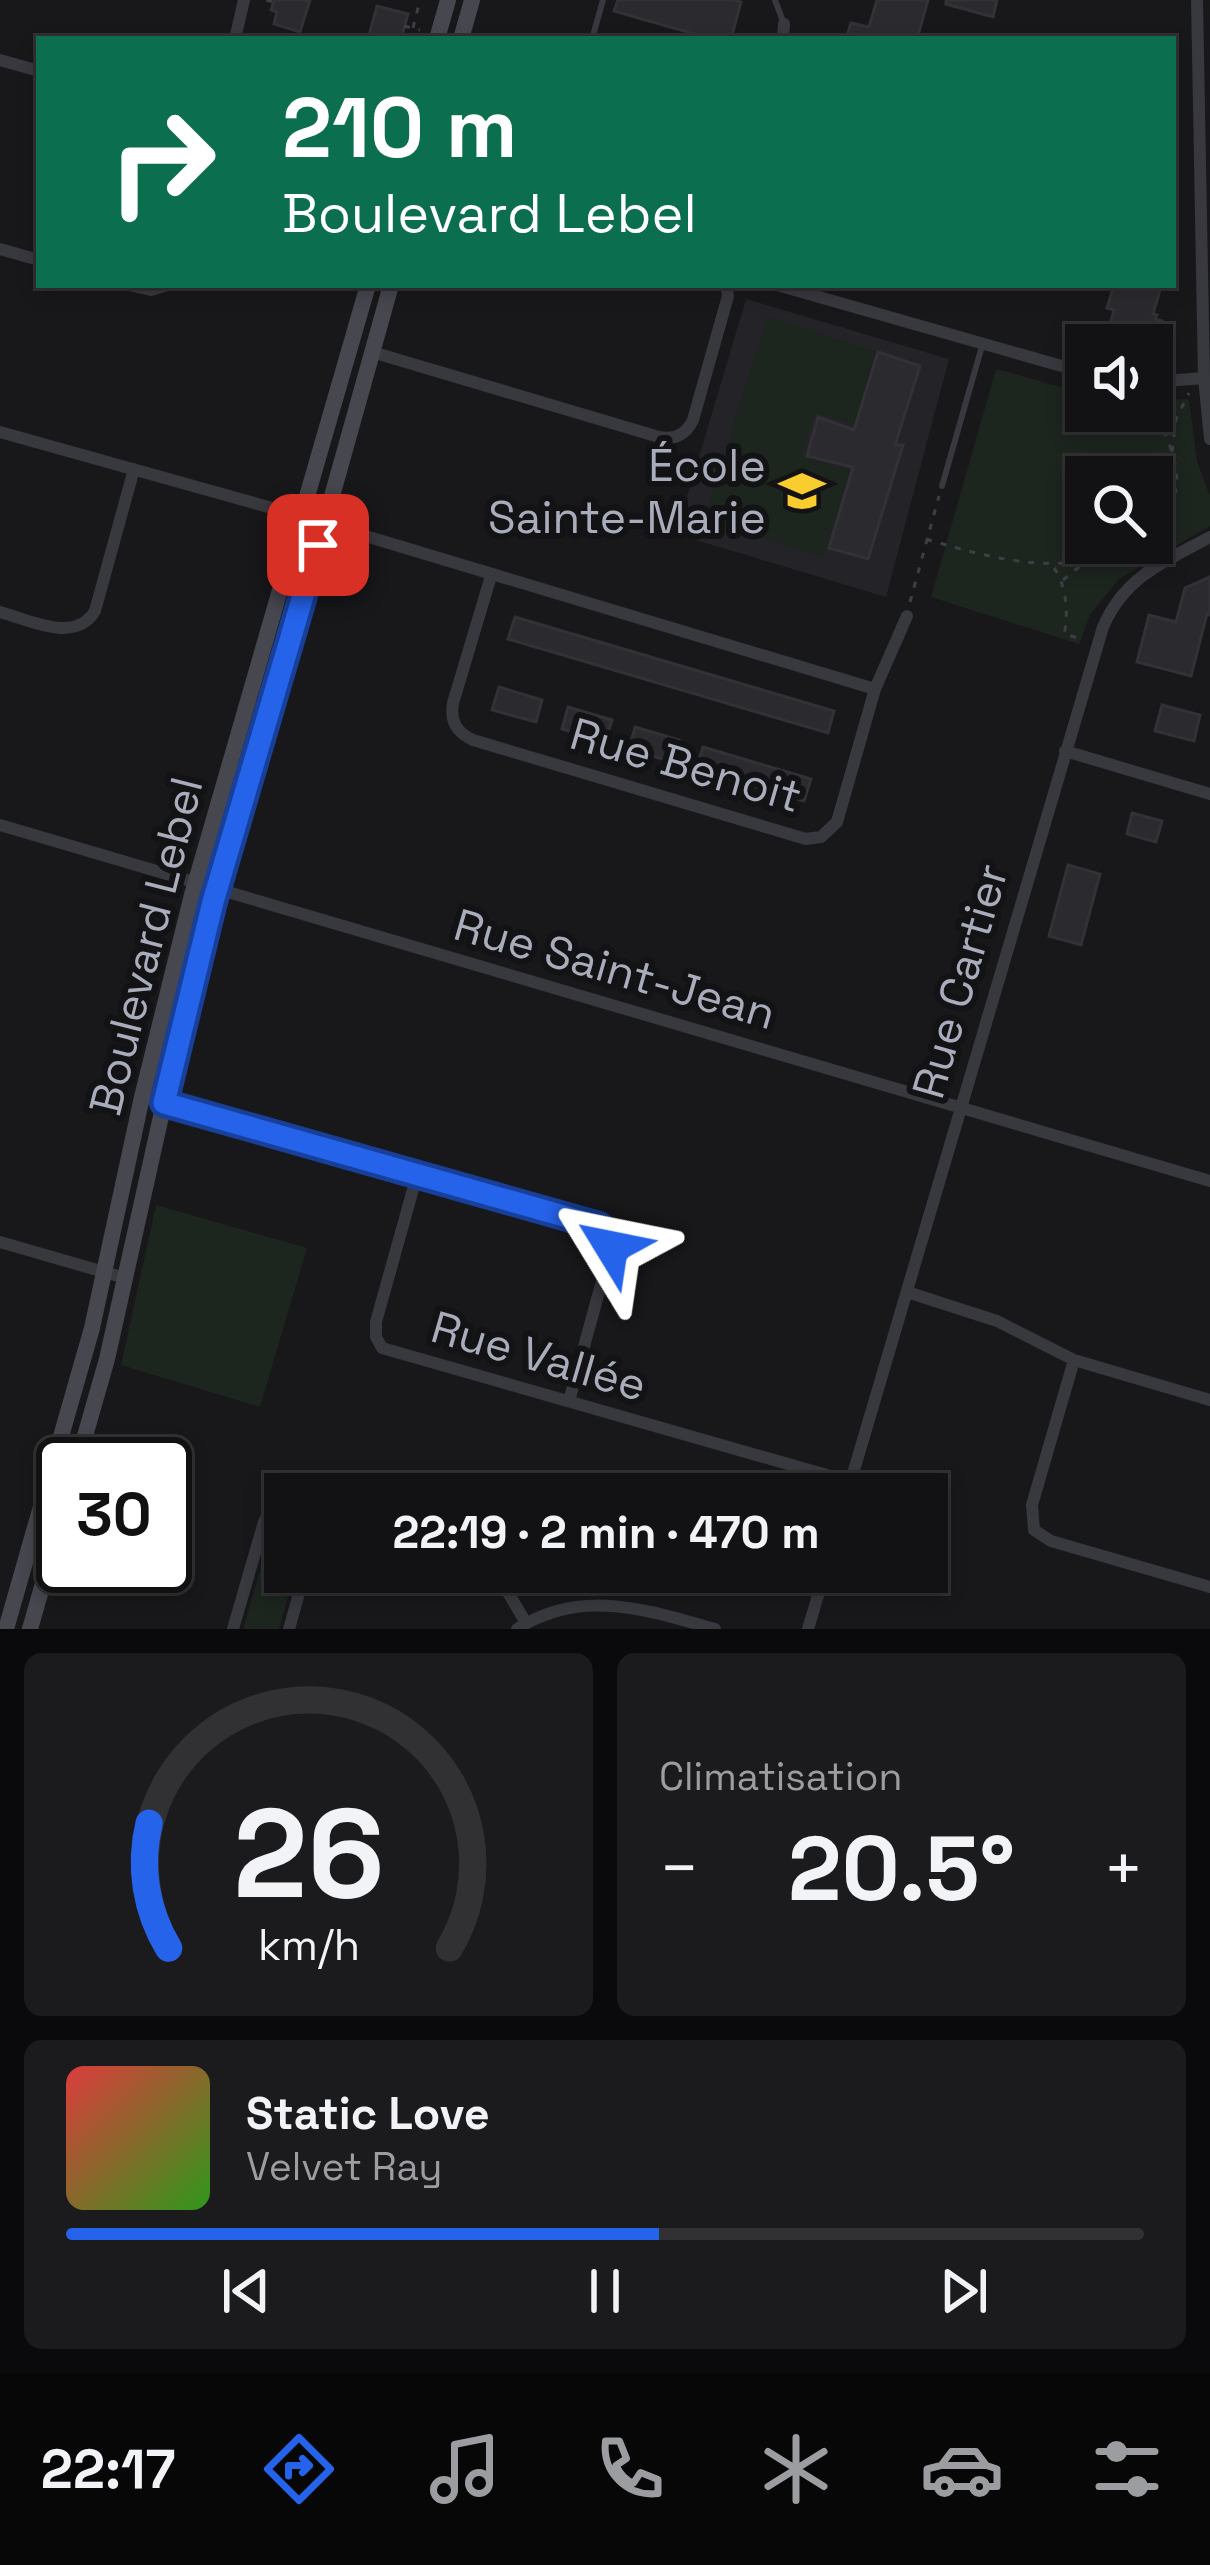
<!DOCTYPE html>
<html lang="fr">
<meta charset="utf-8">
<style>
body{margin:0;font-family:"Space Grotesk",sans-serif;background:#1b1a1d;color:#f1f3f6;height:100vh;display:flex;flex-direction:column;font-size:45px;white-space:nowrap}
*{box-sizing:border-box;margin:0}
p{font-size:39px;color:#9c9da0}
.icon{flex:none;width:66px;height:66px;fill:none;stroke:currentColor;stroke-width:2;stroke-linecap:round;stroke-linejoin:round}
.map{position:relative;height:1629px;overflow:hidden}
.panel{display:flex;flex-direction:column;gap:24px;padding:24px;background:#0a090b;flex:1}
.panel>*{flex:none}
.guide{position:absolute;left:36px;top:36px;width:1140px;height:252px;border-radius:0px;box-shadow:0 6px 18px #0003,0 0 0 3px #313134;background:#0b6e4f;color:#fff;overflow:hidden}
.controls{position:absolute;left:1065px;top:324px;display:grid;gap:24px}
.controls a{display:grid;place-items:center;width:108px;height:108px;border-radius:0px;background:#121114;box-shadow:0 6px 18px #0003,0 0 0 3px #313134;font-size:60px}
.speed{position:absolute;left:36px;top:1437px;display:flex;gap:24px;font-size:60px;font-weight:700;text-align:center}
.speed>*{display:grid;place-content:center;width:156px;height:156px;border-radius:50%;background:#121114;box-shadow:0 6px 18px #0003,0 0 0 3px #313134;line-height:1}
.speed .limit{border:6px solid #111;border-radius:18px;background:#fff;color:#111}
.pin{position:absolute;display:grid;place-items:center;width:102px;height:102px;color:#fff;margin:-51px;border-radius:24px;box-shadow:0 6px 18px #0006}
.me{position:absolute;width:132px;margin:-66px;rotate:305deg;stroke-linejoin:round;filter:drop-shadow(0 0 9px #0008)}
.turn{display:flex;align-items:center;gap:42px;height:252px;padding:0 48px;font-size:54px}
.turn .icon{width:156px;height:156px;stroke-width:2.5}
.turn b{display:block;font-size:84px;line-height:102px}
.big{font-size:90px;font-weight:700;line-height:1.1}
.panel .widget{flex:1;display:flex;flex-direction:column;justify-content:center;gap:18px;min-width:0;padding:0 42px;border-radius:18px;background:#1b1a1d}
.panel .dial{align-items:center;gap:0}
.dial svg{height:312px;overflow:visible;fill:none;stroke:#313134;stroke-width:7;stroke-linecap:round;text-anchor:middle}
.dial text{fill:#f1f3f6;stroke:none}
.song{display:flex;align-items:center;gap:36px}
.cover{width:144px;height:144px;border-radius:18px;background:linear-gradient(135deg,hsl(0 70% 55%),hsl(110 70% 35%))}
.played{height:12px;border-radius:6px;background:linear-gradient(90deg,#2563eb 55%,#313134 55%)}
.keys{display:flex;justify-content:space-around;direction:ltr}
.heat{display:flex;justify-content:space-between;align-items:center;font-size:66px;direction:ltr}
.panel .tiles{flex:1;display:grid;gap:24px;grid-template-columns:1fr 1fr}
.widget:last-child{grid-column:span 2}
.trip{position:absolute;left:264px;top:1473px;width:684px;height:120px;border-radius:0px;background:#121114;box-shadow:0 6px 18px #0003,0 0 0 3px #313134;font-weight:700;line-height:120px;text-align:center}
.dock{display:flex;height:192px;justify-content:space-around;align-items:center;background:#070708;color:#9c9da0}
.dock .icon{width:84px;height:84px}
.dock .on{color:#2563eb}
.dock b{font-size:54px;color:#f1f3f6}
.map>svg:first-child{display:block}
.built{fill:#242327}
.green{fill:#1d251f;fill-rule:evenodd}
.building{fill:#2b2a2e;stroke:#323136;stroke-width:3}
.lines{fill:none;stroke-linecap:round;stroke-linejoin:round}
.path{stroke:#3e3f46;stroke-width:3;stroke-dasharray:6 9;stroke-linecap:butt}
.lane{stroke:#38383f;stroke-width:6}
.street{stroke:#38383f;stroke-width:12}
.secondary{stroke:#46474f;stroke-width:16}
.route-casing{stroke:#184099;stroke-width:30}
.route{stroke:#2563eb;stroke-width:21}
.labels{text-anchor:middle;dominant-baseline:central;stroke-width:12;stroke-linejoin:round;paint-order:stroke}
.poi-label{font-size:45px;fill:#a9acba;stroke:#131215;text-anchor:end}
.street-label{font-size:45px;fill:#a9acba;stroke:#131215}
</style>
<div class="map">
<svg width="1210" height="1629" viewBox="0 0 1210 1629">
<rect width="100%" height="100%" fill="#18171a"/>
<path class="built" d="M746 299 949 359 886 597 676 534Z"/>
<path class="green" d="M767 317 878 352 856 425 815 413 801 455 850 471 823 557 704 519Z
M996 369 1086 394V411H1152V401L1189 399 1197 461 1210 496V526L1119 579 1090 615 1079 644 931 597ZM1086 477H1152V543H1086Z
M156 1205 307 1248 260 1407 121 1365Z
M285 1516V1572H295L279 1629H243L273 1526Z"/>
<path class="building" d="M274 0H310L300 32 274 24 277 12 271 10Z
M618 0H734L741 2 731 39H712L614 11Z
M877 0H928L917 39H846L851 23 869 27Z
M946 0H997L993 17 946 4Z
M377 6 408 14 401 39H368Z
M1114 285H1144L1160 290 1153 314 1157 315 1155 319 1162 321 1155 342 1109 328 1114 310 1107 308Z
M878 352 920 366 895 445H903L868 559 829 548 853 467 807 456 818 417 854 430Z
M1210 577V615L1207 614 1191 676 1137 662 1149 615 1176 622 1185 588Z
M515 617 834 711 828 733 508 639Z
M499 687 542 700 536 722 492 710Z
M1162 705 1200 715 1194 741 1155 731Z
M568 707 612 720 605 742 562 729Z
M635 727 679 740 672 762 629 749Z
M703 747 811 779 804 801 696 769Z
M1132 813 1162 821 1156 842 1127 834Z
M1068 865 1100 874 1081 945 1049 936Z"/>
<g class="lines">
<path class="path" d="M266 0 274 2
M404 26 420 30
M413 28 419 4
M1152 403C1166 439 1200 494 1152 518
M1172 452 1176 419 1189 393
M926 539C980 555 1029 569 1085 561
M1054 568C1066 584 1069 614 1064 634L1082 639
M1063 580 1108 543
M910 602 939 496"/>
<path class="lane" d="M775 0 784 24
M592 39 603 0
M942 486 982 346"/>
<path class="street" d="M1197 0 1204 378 1210 439
M235 39 244 0
M783 39 784 24
M0 60 39 71
M0 249 39 260
M129 285 151 290 167 285
M777 285 1086 373
M372 352 659 437C674 440 686 435 693 420L728 296 726 285
M1152 382 1204 378
M0 432 279 510 875 689
M491 576 453 703C450 721 456 732 473 740L806 839 821 837 837 822 875 689 907 616
M0 612C30 620 75 644 95 611L134 469
M1065 751 1210 794
M0 825 1210 1181
M142 1097 605 1229 611 1239 610 1252 569 1401
M417 1175 376 1322V1337L382 1348 851 1482
M0 1242 125 1278
M907 1292 997 1321 1074 1360 1210 1400
M1074 1360 1032 1505 1034 1530 1051 1541 1210 1587
M847 1494 1103 627C1125 576 1164 562 1210 537
M496 1572 526 1623
M233 1629 264 1522 269 1512 285 1505
M289 1629 305 1572
M517 1629C581 1587 647 1610 715 1629
M808 1629 825 1572"/>
<path class="secondary" d="M437 39 448 0
M461 39 472 0
M77 1464 107 1359 164 1103 213 902 324 525 391 285
M6 1629 92 1328 142 1097 192 895 368 285
M30 1629 63 1513"/>
</g>
<g class="lines">
<g class="route-casing">
<path id="route" d="M318 545 213 902 164 1103 599 1226 609 1235 611 1247"/>
</g>
<use href="#route" class="route"/>
</g>
<defs>
<g id="school-bare" transform="scale(3.6)"><path d="M0-5L7-2L0 1L-7-2ZM-4 1L0 2.5L4 1V4Q0 6-4 4Z" fill="#facd2f" stroke="#131215" stroke-width="2.5" paint-order="stroke"/></g>
</defs>
<g fill-rule="evenodd">
<use href="#school-bare" x="802" y="491"/>
</g>
<g class="labels">
<g class="poi-label">
<text x="766" y="465">École<tspan x="766" dy="52">Sainte-Marie</tspan></text>
</g>
<g class="street-label">
<text transform="translate(686 765) rotate(16)">Rue Benoit</text>
<text transform="translate(146 946) rotate(-76)">Boulevard Lebel</text>
<text transform="translate(615 969) rotate(16)">Rue Saint-Jean</text>
<text transform="translate(960 981) rotate(-74)">Rue Cartier</text>
<text transform="translate(539 1356) rotate(16)">Rue Vallée</text>
</g>
</g>
</svg>
<div class="controls">
<a><svg class="icon" aria-label="sound" viewBox="0 0 24 24"><path d="M4 9h4l5-4v14l-5-4H4zM17 9q2 3 0 6"/></svg></a>
<a><svg class="icon" aria-label="search" viewBox="0 0 24 24"><circle cx="10" cy="10" r="6"/><path d="M15 15l6 6"/></svg></a>
</div>
<div class="speed"><div class="limit">30</div></div>
<div class="pin" style="left:318px;top:545px;background:#d93025"><svg class="icon" aria-label="arrive" viewBox="0 0 24 24"><path d="M6 21V4h12l-3 4 3 4H6"/></svg></div>
<svg class="me" style="left:611px;top:1247px" viewBox="-20 -20 40 40"><path d="M0-17L14 15 0 8-14 15z" fill="#2563eb" stroke="#fff" stroke-width="4"/></svg>
<div class="trip">22:19 · 2 min · 470 m</div>
<div class="guide">
<div class="turn"><svg class="icon" aria-label="right" viewBox="0 0 24 24"><path d="M7 20v-9h11M14 6l5 5-5 5"/></svg><div><b>210 m</b>Boulevard Lebel</div></div>
</div>
</div>
<section class="panel">
<div class="tiles">
<div class="widget dial"><svg viewBox="0 0 100 80">
<path d="M14 69A42 42 0 1 1 86 69"/>
<path d="M14 69A42 42 0 0 1 9 37" stroke="#2563eb"/>
<text x="50" y="56" font-size="32" font-weight="700">26</text>
<text x="50" y="72" font-size="11">km/h</text>
</svg></div>
<div class="widget"><p>Climatisation</p>
<div class="heat"><a>−</a><b class="big">20.5°</b><a>+</a></div>
</div>
<div class="widget">
<div class="song"><i class="cover"></i><div><b>Static Love</b><p>Velvet Ray</p></div></div>
<div class="played"></div>
<div class="keys"><svg class="icon" aria-label="previous" viewBox="0 0 24 24"><path d="M18 5L8 12l10 7zM5 5v14"/></svg><svg class="icon" aria-label="pause" viewBox="0 0 24 24"><path d="M8 5v14M16 5v14"/></svg><svg class="icon" aria-label="next" viewBox="0 0 24 24"><path d="M6 5l10 7-10 7zM19 5v14"/></svg></div>
</div>
</div>
</section>
<nav class="dock">
<b>22:17</b>
<svg class="icon on" aria-label="directions" viewBox="0 0 24 24"><path d="M12 3l9 9-9 9-9-9zM9 14v-3h6M13 9l2 2-2 2"/></svg>
<svg class="icon" aria-label="music" viewBox="0 0 24 24"><path d="M9 18V5l10-2v13"/><circle cx="6" cy="18" r="3"/><circle cx="16" cy="16" r="3"/></svg>
<svg class="icon" aria-label="phone" viewBox="0 0 24 24"><path d="M5 4h4l2 5-3 2q2 4 5 5l2-3 5 2v4C11 20 4 13 5 4z"/></svg>
<svg class="icon" aria-label="climate" viewBox="0 0 24 24"><path d="M12 3v18M4 7l16 10M4 17L20 7"/></svg>
<svg class="icon" aria-label="car" viewBox="0 0 24 24"><path d="M5 17H2v-5l4-1 3-4h7l3 4 3 1v5h-3M9 17h6M6 11h13"/><circle cx="7" cy="17" r="2"/><circle cx="17" cy="17" r="2"/></svg>
<svg class="icon" aria-label="filters" viewBox="0 0 24 24"><path d="M4 7h16M4 17h16"/><circle cx="9" cy="7" r="2"/><circle cx="15" cy="17" r="2"/></svg>
</nav>
